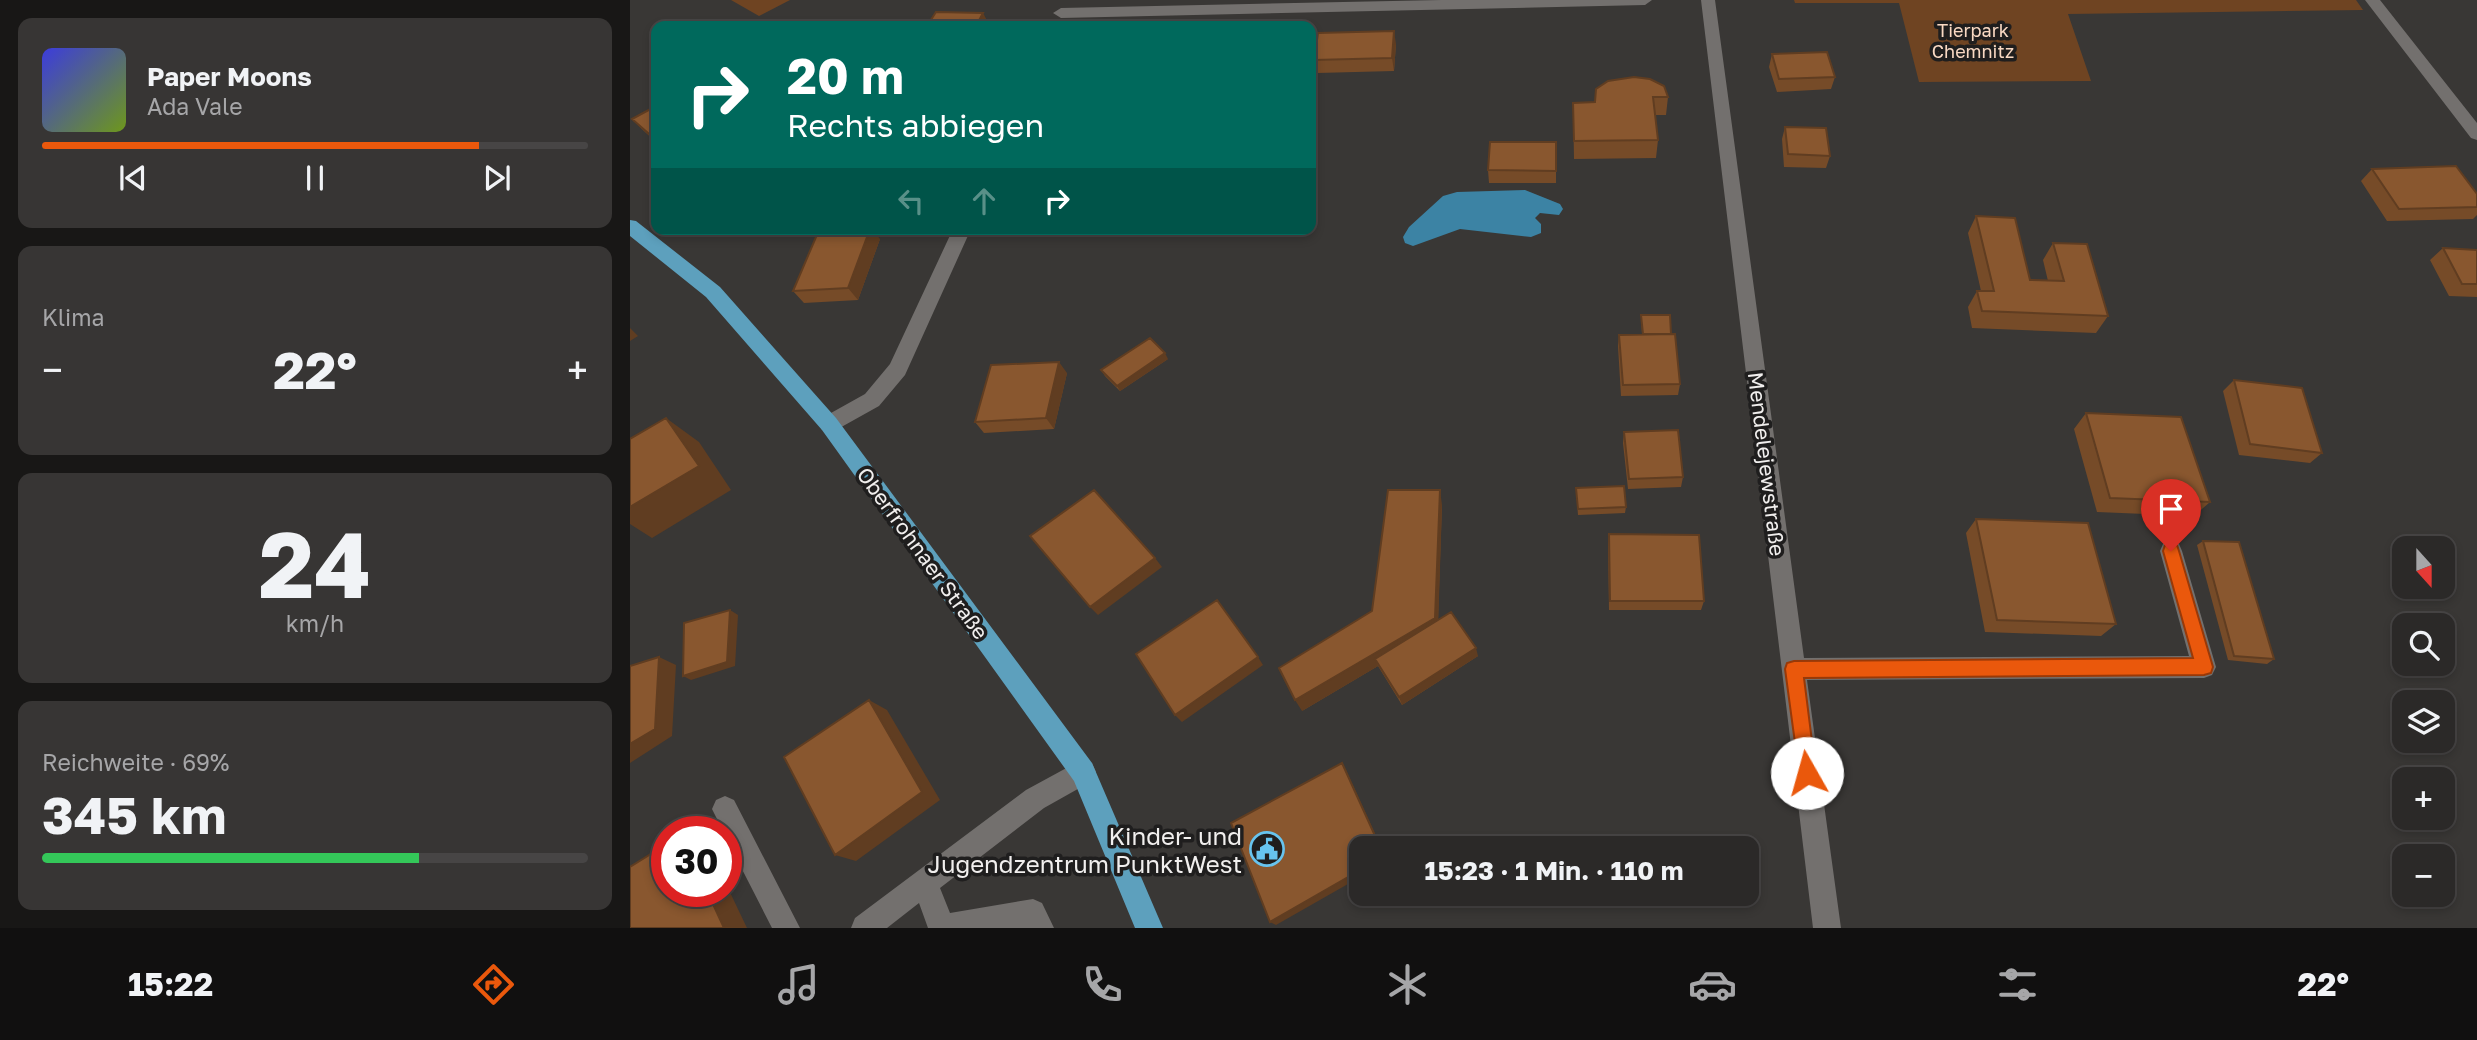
<!DOCTYPE html>
<html lang="de">
<meta charset="utf-8">
<style>
body{margin:0;font-family:"Golos Text",sans-serif;background:#373534;color:#f1f3f6;height:100vh;display:flex;flex-direction:column;font-size:26px;white-space:nowrap}
*{box-sizing:border-box;margin:0}
p{font-size:23px;color:#a6a6a8}
.icon{flex:none;width:38px;height:38px;fill:none;stroke:currentColor;stroke-width:2;stroke-linecap:round;stroke-linejoin:round}
.map{position:relative;flex:1;overflow:hidden}
.drawer{display:flex;flex-direction:column;gap:18px;padding:18px;background:#181716;width:630px}
.drawer>*{flex:none}
.banner{position:absolute;left:21px;top:21px;width:665px;height:214px;border-radius:14px;box-shadow:0 4px 10px #0003,0 0 0 2px #474545;background:#00695c;color:#fff;overflow:hidden}
.needle{width:46px;rotate:159deg}
.buttons{position:absolute;left:1762px;top:536px;display:grid;gap:14px}
.buttons a{display:grid;place-items:center;width:63px;height:63px;border-radius:14px;background:#2b2928;box-shadow:0 4px 10px #0003,0 0 0 2px #474545;font-size:35px}
.speed{position:absolute;left:21px;top:816px;display:flex;gap:14px;font-size:35px;font-weight:700;text-align:center}
.speed>*{display:grid;place-content:center;width:91px;height:91px;border-radius:50%;background:#2b2928;box-shadow:0 4px 10px #0003,0 0 0 2px #474545;line-height:1}
.speed .limit{border:10px solid #d22;background:#fff;color:#111}
.pin{position:absolute;display:grid;place-items:center;width:60px;height:60px;color:#fff;margin:-72px -30px;border-radius:50% 50% 50% 0;rotate:-45deg;box-shadow:0 0 7px #0007}
.pin .icon{rotate:45deg}
.me{position:absolute;width:77px;margin:-38px;rotate:353deg;stroke-linejoin:round;filter:drop-shadow(0 0 5px #0008)}
.turn{display:flex;align-items:center;gap:24px;height:147px;padding:0 21px;font-size:32px}
.turn .icon{width:91px;height:91px;stroke-width:2.5}
.turn b{display:block;font-size:49px;line-height:60px}
.lanes{display:flex;align-items:center;height:66px;padding:0 21px;background:#0003;justify-content:center;gap:35px;direction:ltr}
.lanes .off{opacity:.35}
.big{font-size:52px;font-weight:700;line-height:1.1}
.drawer .tile{flex:1;display:flex;flex-direction:column;justify-content:center;gap:10px;min-width:0;padding:0 24px;border-radius:14px;background:#373534}
.drawer .dial{align-items:center;gap:0}
.dial b{font-size:91px;line-height:1}
.song{display:flex;align-items:center;gap:21px}
.cover{width:84px;height:84px;border-radius:10px;background:linear-gradient(135deg,hsl(240 70% 55%),hsl(80 70% 35%))}
.played{height:7px;border-radius:4px;background:linear-gradient(90deg,#ea580c 80%,#474545 80%)}
.keys{display:flex;justify-content:space-around;direction:ltr}
.heat{display:flex;justify-content:space-between;align-items:center;font-size:38px;direction:ltr}
.charge{height:10px;border-radius:5px;background:linear-gradient(90deg,#34c759 69%,#474545 0)}
.trip{position:absolute;left:719px;top:836px;width:410px;height:70px;border-radius:14px;background:#2b2928;box-shadow:0 4px 10px #0003,0 0 0 2px #474545;font-weight:700;line-height:70px;text-align:center}
.tab-bar{display:flex;height:112px;justify-content:space-around;align-items:center;background:#111010;color:#a6a6a8}
.tab-bar .icon{width:49px;height:49px}
.tab-bar .on{color:#ea580c}
.tab-bar b{font-size:32px;color:#f1f3f6}
main{display:flex;flex:1;min-height:0}
.map>svg:first-child{display:block}
.green{fill:#6f4422}
.water{fill:#3c83a4}
.lines{fill:none;stroke-linecap:round;stroke-linejoin:round}
.minor{fill:#73706e;fill-rule:evenodd}
.major{fill:#5da0bd;fill-rule:evenodd}
.wall{fill:#764b28}
.shaded-wall{fill:#603d21}
.building{fill:#89572f;stroke:#603d21;stroke-width:2}
.route{fill:#ea580c;stroke:#983908;stroke-width:2}
.labels{text-anchor:middle;dominant-baseline:central;stroke-width:7;stroke-linejoin:round;paint-order:stroke}
.far-park-label{font-size:18px;fill:#f9d9c3;stroke:#1f1e1e}
.street-label{font-size:21px;fill:#f1efee;stroke:#1f1e1e}
.near-poi-label{font-size:24px;fill:#f1efee;stroke:#1f1e1e;text-anchor:end}
</style>
<main>
<section class="drawer">
<div class="tile">
<div class="song"><i class="cover"></i><div><b>Paper Moons</b><p>Ada Vale</p></div></div>
<div class="played"></div>
<div class="keys"><svg class="icon" aria-label="previous" viewBox="0 0 24 24"><path d="M18 5L8 12l10 7zM5 5v14"/></svg><svg class="icon" aria-label="pause" viewBox="0 0 24 24"><path d="M8 5v14M16 5v14"/></svg><svg class="icon" aria-label="next" viewBox="0 0 24 24"><path d="M6 5l10 7-10 7zM19 5v14"/></svg></div>
</div>
<div class="tile"><p>Klima</p>
<div class="heat"><a>−</a><b class="big">22°</b><a>+</a></div>
</div>
<div class="tile dial"><b>24</b><p>km/h</p></div>
<div class="tile"><p>Reichweite · 69%</p><b class="big">345 km</b><div class="charge"></div></div>
</section>
<div class="map">
<svg width="1847" height="928" viewBox="0 0 1847 928">
<rect width="100%" height="100%" fill="#393735"/>
<path class="green" d="M101 0H160L129 16Z
M1164 0H1726L1733 10 1438 14 1461 81 1289 82 1269 3H1165Z"/>
<path class="water" d="M895 190 930 204 933 209 929 215 910 213 905 218 911 224V233L901 237 830 229 783 246 775 243 773 237 779 227 813 196 827 192Z"/>
<g class="lines">
<path class="minor" d="M811 0H1022L1015 5 431 18 423 13 431 8Z
M1071 0H1085L1174 658 1559 656 1530 551 1533 544 1541 541 1549 544 1552 551 1586 667 1582 675 1574 678 1177 680 1211 928H1183Z
M1735 0H1750L1847 123V140L1841 138Z
M323 229H341L275 375 249 406 206 430 199 432 192 430 189 424 192 418 235 394 260 364Z
M453 759 462 763 466 772 462 781 414 808 310 888 320 913 403 899 412 903 424 928H298L289 903 257 928H221L225 918 396 790Z
M95 796 104 800 170 928H142L96 838V831H93L82 809 86 800Z"/>
<path class="major" d="M0 220 6 221 90 287 206 418 462 763 533 928H505L444 781 192 430 76 297 0 236Z"/>
</g>
<path class="wall" d="M766 44 764 71 687 73 684 60Z
M1142 54 1205 77 1201 89 1147 92 1139 67Z
M966 89 1038 97 1036 115H1025L1028 140 1026 158 944 159 943 103 965 102Z
M26 106V142L14 131 2 119Z
M1155 127 1200 156 1196 168 1154 167 1152 139Z
M926 142V183H859L858 170Z
M1742 169 1847 194V215L1843 219 1757 221 1731 181Z
M1346 216 1400 280 1418 281 1413 260 1423 243 1478 316 1466 333 1342 328 1338 307 1347 291H1351L1338 233Z
M409 229H464L463 231 411 232Z
M250 239 228 300 174 303 163 291Z
M1813 248 1847 250V297L1819 296 1800 260Z
M1011 315 1041 334 1050 384 1048 395 991 396 988 346 989 335 1012 334Z
M538 359 490 391 475 376 471 370Z
M437 373 424 429 354 433 345 422Z
M1604 380 1692 453 1680 463 1609 455 1593 391Z
M1456 413 1580 502 1564 516 1467 512 1444 429Z
M994 432 1053 477 1051 487 998 489 993 443Z
M946 488 996 507 995 513 948 515Z
M812 505 808 620 848 656 772 705 748 666 672 711 742 611Z
M1346 519 1486 624 1471 636 1355 632 1336 533Z
M979 534 1074 601 1071 610H979L978 544Z
M1573 541 1644 659 1637 664 1598 660 1567 545Z"/>
<path class="shaded-wall" d="M353 13 360 26H346Z
M764 31 766 44 764 71 762 58Z
M240 229H242L250 239 228 300 218 288Z
M0 328 8 336 0 341Z
M535 353 538 359 490 391 487 386Z
M429 362 437 373 424 429 416 418Z
M36 418 69 442 101 490 22 538 0 524V507Z
M810 490 812 505 808 630 745 659 748 666 672 711 665 700 805 618Z
M525 558 532 567 468 615 460 607Z
M100 610 108 615 105 666 61 680 53 676Z
M846 648 848 656 772 705 769 697Z
M29 657 46 665 42 736 0 763V744Z
M628 657 633 665 552 722 545 715Z
M239 700 257 710 310 800 226 861 205 855Z
M712 763 716 770 752 849H751Z
M732 869V876L646 925 640 922Z
M96 884 117 928H94L77 891H96Z"/>
<path class="building" d="M306 12 353 13 346 26H297Z
M764 31 762 58 684 60 688 33Z
M1197 52 1205 77 1149 79 1142 54Z
M1004 77 1020 79 1034 86 1038 97H1023L1028 140 944 141 943 103 965 102 966 89 978 81Z
M26 106V140L2 119Z
M1155 127 1196 128 1200 156 1158 154Z
M860 142H926V171L858 170Z
M1826 166 1847 194V207L1769 209 1742 169Z
M1346 216 1385 218 1400 280 1434 281 1423 243 1457 244 1478 316 1352 311 1347 291H1364Z
M204 229H240L218 288 163 291 189 230Z
M1813 248 1847 250V284H1832Z
M1011 315H1040L1041 334H1013Z
M1045 334 1050 384 993 385 989 335Z
M520 338 535 353 487 386 471 370Z
M429 362 416 418 345 422 361 365Z
M1604 380 1672 388 1692 453 1620 444Z
M1456 413 1551 417 1580 502 1480 498Z
M36 418 69 466 0 507V439Z
M1048 430 1053 477 999 479 994 432Z
M994 486 996 507 948 509 946 488Z
M464 490 525 558 460 607 400 536Z
M758 490H810L805 618 665 700 649 668 742 611Z
M1346 519 1458 523 1486 624 1367 620Z
M979 534 1069 535 1074 601H980Z
M1573 541 1609 542 1644 659 1604 656Z
M587 600 628 657 545 715 506 654Z
M100 610 97 662 53 676 54 623Z
M821 612 846 648 769 697 745 659Z
M29 657 25 729 0 744V666Z
M239 700 292 792 205 855 154 757Z
M712 763 751 849H732V869L640 922 601 823Z
M37 844V891H77L94 928H0V867Z"/>
<path class="route" d="M1541 543 1547 545 1549 551 1583 667 1581 673 1574 675 1174 678 1186 773 1184 780 1177 782 1170 780 1155 669 1157 663 1164 661 1563 658 1533 551 1535 545Z"/>
<defs>
<g id="civic-ring" transform="scale(1.75)"><circle r="9.5" fill="#1f1e1e" stroke="#67c4ef" stroke-width="1.5"/><path d="M-.6-6.5H3V-4.5H.6V-3L4-1V1h2V6H-6V1h2V-1L-.6-3ZM-1.2 2.5V6h2.4V2.5Z" fill="#67c4ef"/></g>
</defs>
<g fill-rule="evenodd">
<use href="#civic-ring" x="637" y="849"/>
</g>
<g class="labels">
<g class="far-park-label">
<text x="1343" y="30">Tierpark<tspan x="1343" dy="21">Chemnitz</tspan></text>
</g>
<g class="street-label">
<text transform="translate(1137 464) rotate(83)">Mendelejewstraße</text>
<text transform="translate(293 553) rotate(54)">Oberfrohnaer Straße</text>
</g>
<g class="near-poi-label">
<text x="612" y="835">Kinder- und<tspan x="612" dy="28">Jugendzentrum PunktWest</tspan></text>
</g>
</g>
</svg>
<div class="buttons">
<a><svg class="needle" viewBox="-14 -14 28 28"><path d="M0-13l5 13h-10z" fill="#e53935"/><path d="M0 13l5-13h-10z" fill="#a6a6a8"/></svg></a>
<a><svg class="icon" aria-label="search" viewBox="0 0 24 24"><circle cx="10" cy="10" r="6"/><path d="M15 15l6 6"/></svg></a>
<a><svg class="icon" aria-label="layers" viewBox="0 0 24 24"><path d="M12 4l9 5-9 5-9-5zM3 14l9 5 9-5"/></svg></a>
<a>+</a>
<a>−</a>
</div>
<div class="speed"><div class="limit">30</div></div>
<div class="pin" style="left:1541px;top:551px;background:#d93025"><svg class="icon" aria-label="arrive" viewBox="0 0 24 24"><path d="M6 21V4h12l-3 4 3 4H6"/></svg></div>
<svg class="me" style="left:1177px;top:773px" viewBox="-20 -20 40 40"><circle r="19" fill="#fff"/><path d="M0-13L10 11 0 6-10 11z" fill="#ea580c"/></svg>
<div class="trip">15:23 · 1 Min. · 110 m</div>
<div class="banner">
<div class="turn"><svg class="icon" aria-label="right" viewBox="0 0 24 24"><path d="M7 20v-9h11M14 6l5 5-5 5"/></svg><div><b>20 m</b>Rechts abbiegen</div></div>
<div class="lanes"><svg class="icon off" aria-label="left" viewBox="0 0 24 24"><path d="M17 20v-9H6M10 6l-5 5 5 5"/></svg><svg class="icon off" aria-label="ahead" viewBox="0 0 24 24"><path d="M12 20V5M6 11l6-6 6 6"/></svg><svg class="icon" aria-label="right" viewBox="0 0 24 24"><path d="M7 20v-9h11M14 6l5 5-5 5"/></svg></div>
</div>
</div>
</main>
<nav class="tab-bar">
<b>15:22</b>
<svg class="icon on" aria-label="directions" viewBox="0 0 24 24"><path d="M12 3l9 9-9 9-9-9zM9 14v-3h6M13 9l2 2-2 2"/></svg>
<svg class="icon" aria-label="music" viewBox="0 0 24 24"><path d="M9 18V5l10-2v13"/><circle cx="6" cy="18" r="3"/><circle cx="16" cy="16" r="3"/></svg>
<svg class="icon" aria-label="phone" viewBox="0 0 24 24"><path d="M5 4h4l2 5-3 2q2 4 5 5l2-3 5 2v4C11 20 4 13 5 4z"/></svg>
<svg class="icon" aria-label="climate" viewBox="0 0 24 24"><path d="M12 3v18M4 7l16 10M4 17L20 7"/></svg>
<svg class="icon" aria-label="car" viewBox="0 0 24 24"><path d="M5 17H2v-5l4-1 3-4h7l3 4 3 1v5h-3M9 17h6M6 11h13"/><circle cx="7" cy="17" r="2"/><circle cx="17" cy="17" r="2"/></svg>
<svg class="icon" aria-label="filters" viewBox="0 0 24 24"><path d="M4 7h16M4 17h16"/><circle cx="9" cy="7" r="2"/><circle cx="15" cy="17" r="2"/></svg>
<b>22°</b>
</nav>
